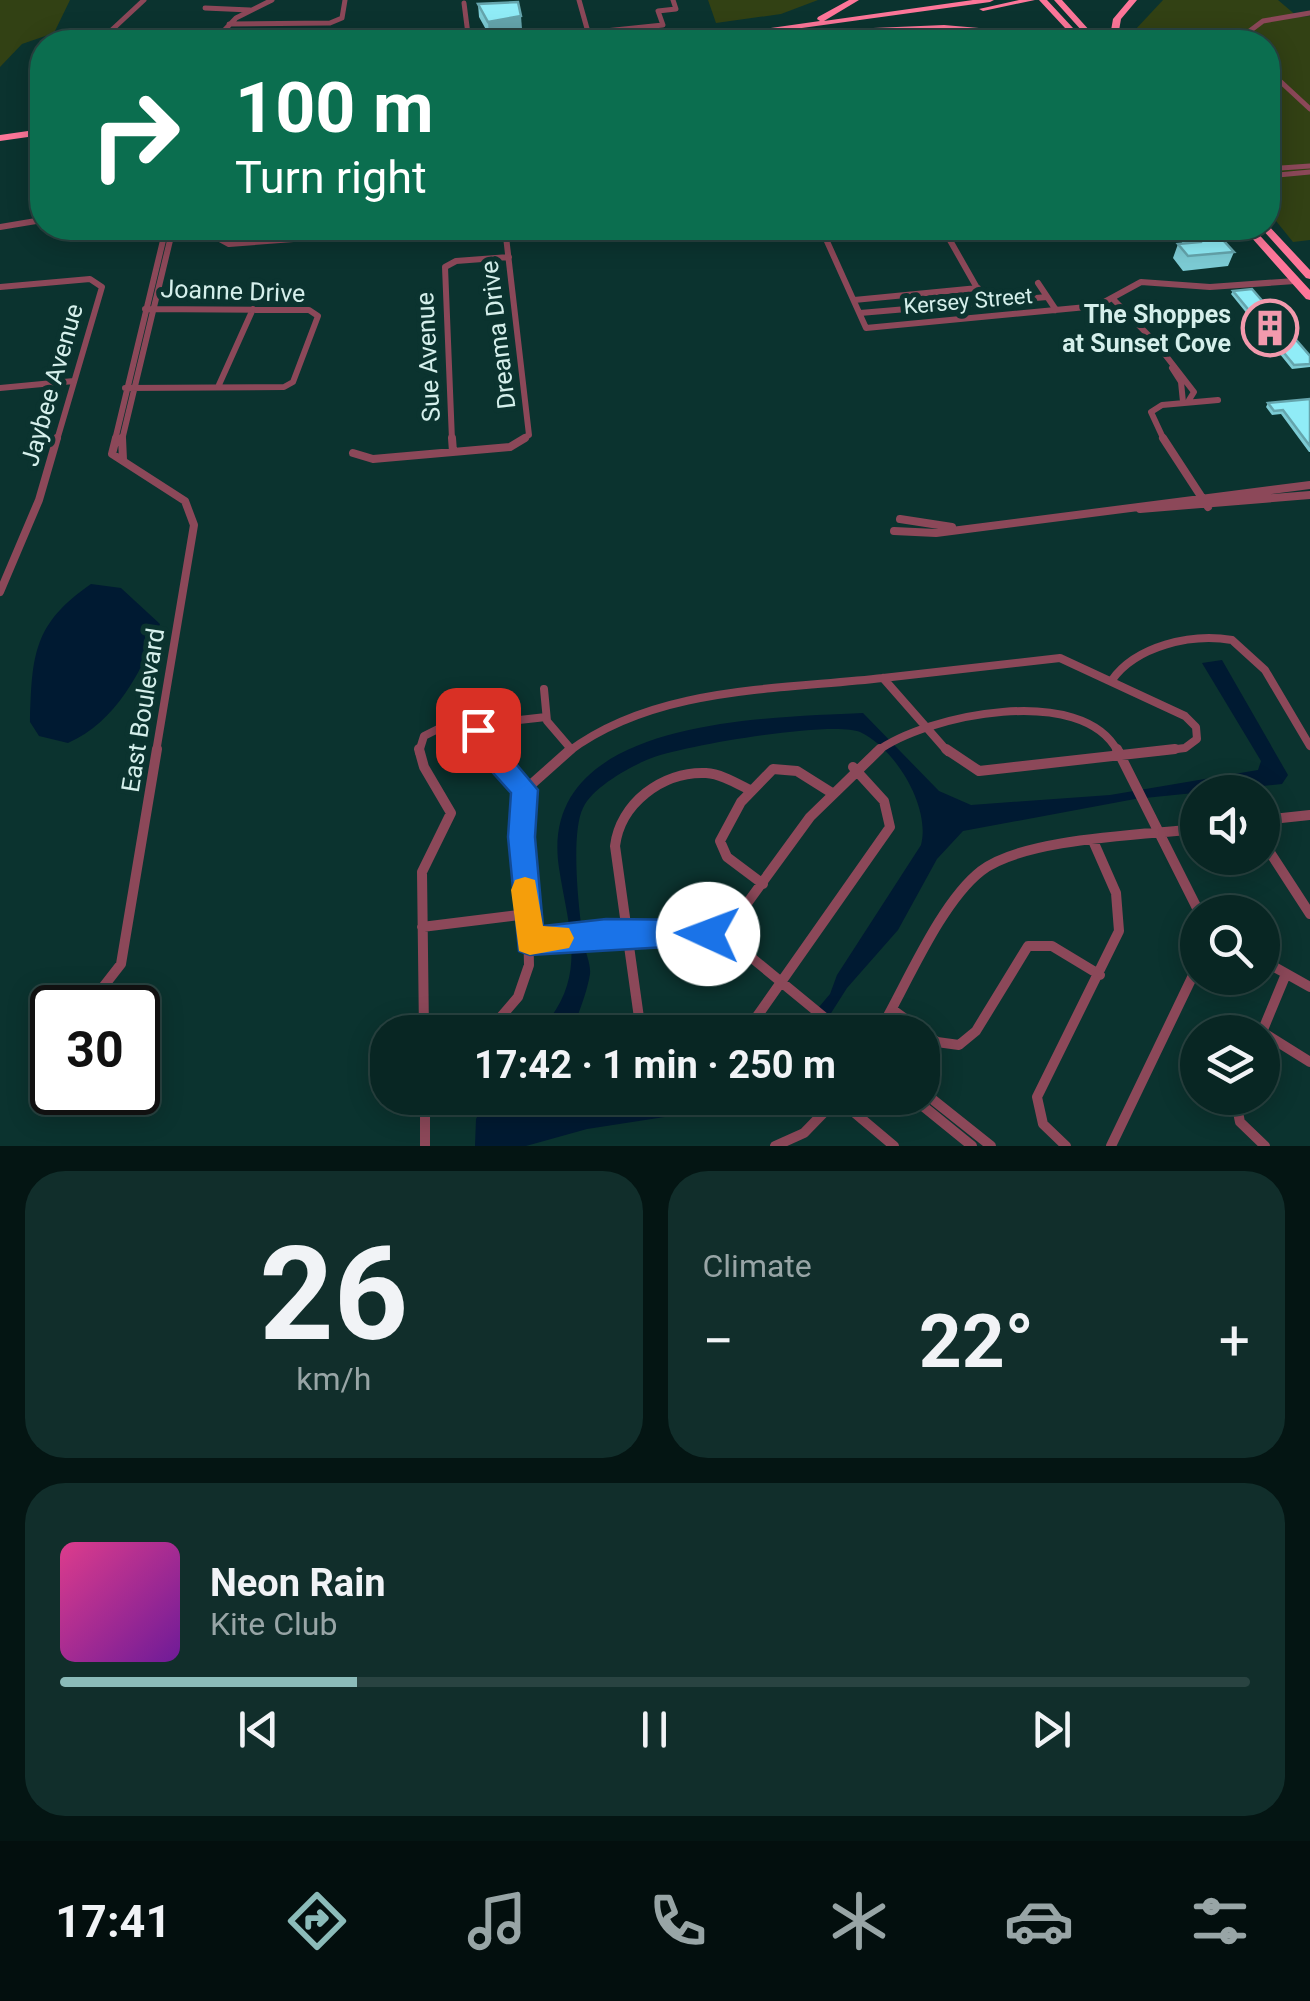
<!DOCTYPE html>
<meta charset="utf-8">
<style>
body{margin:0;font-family:Roboto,sans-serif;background:#112e2b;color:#f1f3f6;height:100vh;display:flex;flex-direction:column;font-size:38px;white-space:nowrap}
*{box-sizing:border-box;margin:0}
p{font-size:32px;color:#98a5a6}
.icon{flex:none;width:55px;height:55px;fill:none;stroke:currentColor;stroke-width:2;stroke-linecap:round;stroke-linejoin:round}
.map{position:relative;height:1146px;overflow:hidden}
.drawer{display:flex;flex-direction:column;gap:25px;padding:25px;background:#041513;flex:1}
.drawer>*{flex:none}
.guide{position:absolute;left:30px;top:30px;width:1250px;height:210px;border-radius:40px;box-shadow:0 5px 25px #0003,0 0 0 2px #294341;background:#0b6e4f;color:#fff;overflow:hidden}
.controls{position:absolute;left:1180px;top:775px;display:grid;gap:20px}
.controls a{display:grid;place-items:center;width:100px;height:100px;border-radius:50%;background:#082623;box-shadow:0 5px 25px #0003,0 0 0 2px #294341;font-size:50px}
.speed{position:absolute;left:30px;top:985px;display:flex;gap:20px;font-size:50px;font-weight:700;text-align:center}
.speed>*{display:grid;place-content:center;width:130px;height:130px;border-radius:50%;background:#082623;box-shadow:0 5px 25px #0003,0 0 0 2px #294341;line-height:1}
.speed .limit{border:5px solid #111;border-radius:15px;background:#fff;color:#111}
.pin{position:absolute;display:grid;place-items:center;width:85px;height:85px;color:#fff;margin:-42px;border-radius:20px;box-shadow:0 5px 15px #0006}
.me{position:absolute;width:110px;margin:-55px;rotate:272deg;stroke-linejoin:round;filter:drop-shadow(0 0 8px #0008)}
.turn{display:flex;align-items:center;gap:35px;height:210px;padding:0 40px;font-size:45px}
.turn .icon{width:130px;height:130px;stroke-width:2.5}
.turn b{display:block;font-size:70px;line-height:85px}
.big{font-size:75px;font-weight:700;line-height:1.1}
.drawer .widget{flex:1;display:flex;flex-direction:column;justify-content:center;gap:15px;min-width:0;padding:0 35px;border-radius:40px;background:#112e2b}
.drawer .dial{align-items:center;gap:0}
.dial b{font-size:130px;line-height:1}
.song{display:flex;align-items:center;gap:30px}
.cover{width:120px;height:120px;border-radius:15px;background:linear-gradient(135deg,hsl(330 70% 55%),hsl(280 70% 35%))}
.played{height:10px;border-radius:5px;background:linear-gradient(90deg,#8bbbb9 25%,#294341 25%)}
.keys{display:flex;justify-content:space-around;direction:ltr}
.heat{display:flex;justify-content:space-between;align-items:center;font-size:55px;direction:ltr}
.drawer .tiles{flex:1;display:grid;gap:25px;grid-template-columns:1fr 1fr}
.widget:last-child{grid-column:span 2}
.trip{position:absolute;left:370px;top:1015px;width:570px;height:100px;border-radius:40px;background:#082623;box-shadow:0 5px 25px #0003,0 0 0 2px #294341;font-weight:700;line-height:100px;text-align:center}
.menu{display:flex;height:160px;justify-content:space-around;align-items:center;background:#030f0e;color:#98a5a6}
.menu .icon{width:70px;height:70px}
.menu .selected{color:#8bbbb9}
.menu b{font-size:45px;color:#f1f3f6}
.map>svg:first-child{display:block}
.green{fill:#324114}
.water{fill:#001a32}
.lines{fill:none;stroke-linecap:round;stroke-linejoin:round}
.street-far3{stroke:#8c4859;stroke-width:5}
.street-far2{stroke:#8c4859;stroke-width:6}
.street-far1{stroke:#8c4859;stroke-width:8}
.street{stroke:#8c4859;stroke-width:10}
.highway{fill:#fd7699;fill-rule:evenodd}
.wall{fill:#7ccbd4}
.shaded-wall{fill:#65a5ad}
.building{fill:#90ecf7;stroke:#65a5ad;stroke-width:2.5}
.route{fill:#1a73e8;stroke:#114b97;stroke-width:2.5}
.slow{fill:#f59e0b}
.labels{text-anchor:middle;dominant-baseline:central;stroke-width:10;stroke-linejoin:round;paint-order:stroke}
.far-street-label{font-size:22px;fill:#d5efeb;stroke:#0b332f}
.street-label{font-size:25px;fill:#d5efeb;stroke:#0b332f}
.poi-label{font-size:25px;font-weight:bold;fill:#d5efeb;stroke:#0b332f;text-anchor:end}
</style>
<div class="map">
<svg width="1310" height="1146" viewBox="0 0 1310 1146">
<rect width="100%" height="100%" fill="#0b332f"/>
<path class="green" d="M0 0H70L54 33 22 44 0 67Z
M708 0H818L781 14 716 23Z
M1163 0H1278L1298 17 1310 16V240L1293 242 1268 211V42H1137L1135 30Z"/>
<path class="water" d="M91 584 121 588 160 624C143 670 115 723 68 743L39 736 30 722C32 655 33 624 91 584Z
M1222 660 1288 775 1282 784 1135 799 963 831 937 859 898 930 847 988 819 1032H798L830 994 837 975 921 845C931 807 895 748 860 732 833 720 679 746 649 759 629 767 592 788 583 808 570 834 579 915 584 944 586 954 591 965 590 974 587 993 578 1014 572 1032H539C589 977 569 933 559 868 536 717 766 718 863 713L939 791 971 805 1110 795 1258 770 1261 761 1202 663Z
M488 1098H757L742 1105 587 1129 526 1146H475L476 1119Z"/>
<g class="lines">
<path class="street-far3" d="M579 0 588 32
M464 3 469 42
M205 8 250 10
M229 24 330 23 342 18 345 0
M106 33 217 39
M547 37 663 25 658 11 676 9 673 0
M101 40 144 0
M215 40 236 18 272 0
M535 42 530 37H547L541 42
M1246 42 1247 33 1263 21 1310 13
M1268 70 1310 109
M1268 169 1310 166
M1268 176 1310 172"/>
<path class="street-far2" d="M0 227 42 220
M220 228 218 238 229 244 439 228
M505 228 529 435 521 440
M821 228 866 328 1097 306 1141 282 1210 287 1295 281
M943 228 985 302
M1038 283 1056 310
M0 287 90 279 102 287 57 440
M1113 299 1156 343 1194 392 1189 400
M854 300 978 288
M860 313 1047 297
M1172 368 1181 382 1183 402
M218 387 253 309
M0 388 74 381
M125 388 284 387 293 382 318 316 309 310 145 309
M115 440 166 228
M122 440 173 228
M452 440 445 267 456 261 509 257
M1164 440 1151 412 1162 405 1218 400"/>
<path class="street-far1" d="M116 438 112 454 185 501 194 525 156 752
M122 438 123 460
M452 438 453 452
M1163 438 1208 507
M353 453 373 459 510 447 525 438
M1140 509 1310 495
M900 519 952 527
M894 531 936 533 1310 485
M0 592 39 500 57 438
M883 678 948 752
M883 678 1060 658 1185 716 1196 727 1197 739 1185 748 1152 752
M1112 680C1136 646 1191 633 1232 640L1265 670 1310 746
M544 689 547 721 571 749
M478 725 490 752
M419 752 424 736 438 729 546 717
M568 752C656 686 778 690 883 678
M876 752C927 714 1083 683 1118 752"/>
<path class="street" d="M419 749 424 767 451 813 422 872 424 1032
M488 749 525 790
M946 749 979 771 1175 749
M1117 749 1199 912
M1262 820 1310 815
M1262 840 1310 914
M763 884 727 857 720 841 741 802 773 769 797 771 832 793
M422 927 527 914
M724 935 810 817 880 749
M530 941 628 933 724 935 842 1032
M1262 960 1310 987
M100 991 121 964 157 749
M893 1010 937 1042 959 1045 976 1031 1028 946H1052L1100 975
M488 1032 518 997 529 965 525 790 571 749
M641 1032 615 846C620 804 662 771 706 773 721 774 736 783 750 790
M741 1032 753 1022 890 827 884 801 853 767
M879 1032C906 986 940 903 981 871 1023 838 1144 835 1198 829
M1262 1032 1286 974
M1262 1032 1310 1062
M922 1091 991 1146
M425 1098V1146
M837 1098 894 1146
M913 1098 972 1146
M1235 1098 1240 1122 1265 1146
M775 1146 804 1133 838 1098
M1066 1146 1043 1124 1037 1097 1119 931 1116 893 1094 843
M1111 1146 1198 965"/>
<path class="highway" d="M849 0H859L824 21 973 0H994L990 2 700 42H682L686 40 820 21 817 19 818 17Z
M1019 0H1035L983 11 979 9Z
M1039 0H1047L1086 42H1078Z
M1054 0H1062L1100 42H1092Z
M1129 0H1137L1121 19 1117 42H1109L1113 19Z
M944 25 1014 31 1053 42H1041L979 32 944 30 873 33 777 42 763 41 767 39 873 28Z
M42 129V135L0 141V135Z
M1268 225 1310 270V279L1306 278 1261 228H1268Z
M1243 228H1253L1310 290V300L1306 299Z"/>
</g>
<path class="wall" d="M478 4 522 29 489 35 479 17Z
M1184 228H1212L1234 252 1228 266 1183 271 1173 258 1178 244H1183L1180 239Z
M1233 291 1310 356V367L1292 369 1231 294Z
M1310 399V452H1309L1281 414 1272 415 1266 407 1268 403Z"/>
<path class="shaded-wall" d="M521 16 522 29 489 35 488 22Z"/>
<path class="building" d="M518 2 521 16 488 22 478 4Z
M1187 228H1212L1234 252 1188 256 1178 244 1200 242Z
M1252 289 1310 356V364L1294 365 1233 291Z
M1310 399V446L1283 410 1274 411 1268 403Z"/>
<path class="route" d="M478 720 487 723 495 739 538 790 535 837 543 926 606 919 708 920 718 924 722 934 718 944 530 955 519 951 508 837 511 793 477 755 465 730Z"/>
<path class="slow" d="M525 877 535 880 543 926 569 928 574 938 569 948 530 955 519 951 511 890 515 880Z"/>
<defs>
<g id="building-ring" transform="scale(2.875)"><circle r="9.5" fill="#0b332f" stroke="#f29aad" stroke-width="1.5"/><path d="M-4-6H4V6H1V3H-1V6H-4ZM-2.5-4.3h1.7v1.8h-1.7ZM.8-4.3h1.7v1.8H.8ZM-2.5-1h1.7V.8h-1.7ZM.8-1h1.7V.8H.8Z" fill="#f29aad"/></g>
</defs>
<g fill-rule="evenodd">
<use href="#building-ring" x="1270" y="328"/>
</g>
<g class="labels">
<g class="far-street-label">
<text transform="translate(968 301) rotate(-5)">Kersey Street</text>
</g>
<g class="street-label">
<text transform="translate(233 291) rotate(2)">Joanne Drive</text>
<text transform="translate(498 335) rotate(-97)">Dreama Drive</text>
<text transform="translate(428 357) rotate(-93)">Sue Avenue</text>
<text transform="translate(52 385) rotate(-74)">Jaybee Avenue</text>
<text transform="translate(143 710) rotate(-81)">East Boulevard</text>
</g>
<g class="poi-label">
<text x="1231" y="314">The Shoppes<tspan x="1231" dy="29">at Sunset Cove</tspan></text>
</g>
</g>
</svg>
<div class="controls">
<a><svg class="icon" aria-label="sound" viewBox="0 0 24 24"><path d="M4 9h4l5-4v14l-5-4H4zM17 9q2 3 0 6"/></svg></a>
<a><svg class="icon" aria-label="search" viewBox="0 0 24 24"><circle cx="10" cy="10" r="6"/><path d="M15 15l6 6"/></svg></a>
<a><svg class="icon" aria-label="layers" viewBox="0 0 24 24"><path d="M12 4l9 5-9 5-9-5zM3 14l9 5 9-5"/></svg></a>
</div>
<div class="speed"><div class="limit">30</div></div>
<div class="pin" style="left:478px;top:730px;background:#d93025"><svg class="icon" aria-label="arrive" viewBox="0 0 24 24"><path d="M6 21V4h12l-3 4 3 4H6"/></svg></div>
<svg class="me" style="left:708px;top:934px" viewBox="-20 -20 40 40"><circle r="19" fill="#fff"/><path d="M0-13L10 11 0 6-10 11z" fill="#1a73e8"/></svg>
<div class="trip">17:42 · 1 min · 250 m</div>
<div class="guide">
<div class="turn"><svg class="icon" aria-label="right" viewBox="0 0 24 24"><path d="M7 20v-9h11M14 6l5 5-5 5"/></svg><div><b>100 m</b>Turn right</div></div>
</div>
</div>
<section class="drawer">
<div class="tiles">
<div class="widget dial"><b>26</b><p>km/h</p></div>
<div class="widget"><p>Climate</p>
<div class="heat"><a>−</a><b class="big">22°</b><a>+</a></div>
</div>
<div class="widget">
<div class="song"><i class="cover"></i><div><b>Neon Rain</b><p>Kite Club</p></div></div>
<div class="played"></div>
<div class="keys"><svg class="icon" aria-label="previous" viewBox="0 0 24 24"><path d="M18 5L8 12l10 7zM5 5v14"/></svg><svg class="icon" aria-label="pause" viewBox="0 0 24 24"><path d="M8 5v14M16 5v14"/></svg><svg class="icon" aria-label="next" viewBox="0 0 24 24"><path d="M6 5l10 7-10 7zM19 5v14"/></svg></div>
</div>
</div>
</section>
<nav class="menu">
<b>17:41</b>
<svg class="icon selected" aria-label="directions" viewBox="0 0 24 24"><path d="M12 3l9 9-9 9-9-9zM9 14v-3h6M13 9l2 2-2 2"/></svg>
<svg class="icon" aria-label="music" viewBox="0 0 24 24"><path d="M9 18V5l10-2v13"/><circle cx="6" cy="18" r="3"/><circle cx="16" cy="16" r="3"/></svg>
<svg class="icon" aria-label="phone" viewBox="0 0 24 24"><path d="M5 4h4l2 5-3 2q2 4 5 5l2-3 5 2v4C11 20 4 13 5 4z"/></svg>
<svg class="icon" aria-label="climate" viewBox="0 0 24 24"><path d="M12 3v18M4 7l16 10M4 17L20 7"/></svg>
<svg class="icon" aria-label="car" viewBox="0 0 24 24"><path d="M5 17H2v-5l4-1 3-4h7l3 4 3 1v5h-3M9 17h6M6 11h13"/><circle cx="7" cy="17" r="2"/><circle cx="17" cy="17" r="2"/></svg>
<svg class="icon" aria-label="filters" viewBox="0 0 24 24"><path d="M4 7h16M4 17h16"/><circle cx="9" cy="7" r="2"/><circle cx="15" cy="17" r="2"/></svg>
</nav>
